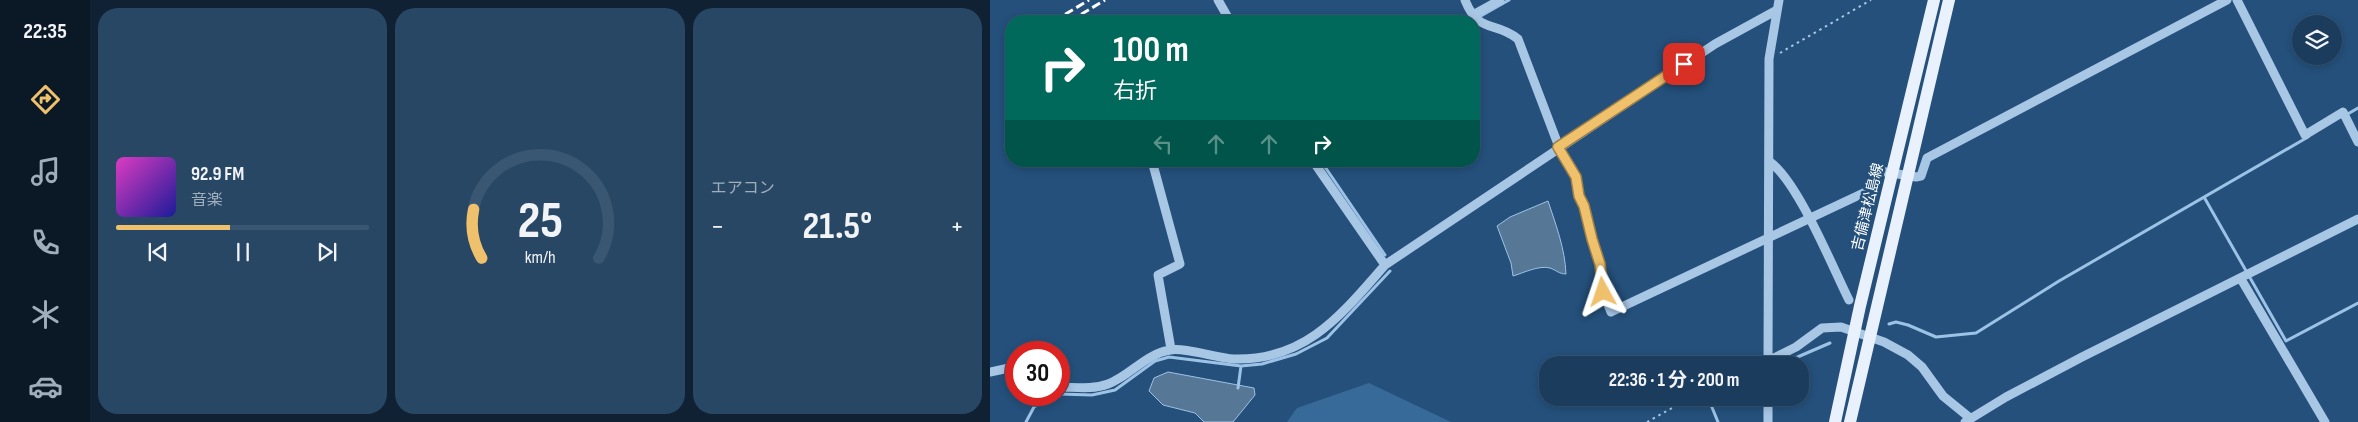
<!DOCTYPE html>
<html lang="ja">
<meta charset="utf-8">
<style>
body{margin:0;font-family:"Sofia Sans Condensed","Noto Sans JP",sans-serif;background:#284765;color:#f1f3f6;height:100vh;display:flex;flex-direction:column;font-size:19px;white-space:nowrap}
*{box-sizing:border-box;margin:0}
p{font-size:16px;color:#a0adbb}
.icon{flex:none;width:28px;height:28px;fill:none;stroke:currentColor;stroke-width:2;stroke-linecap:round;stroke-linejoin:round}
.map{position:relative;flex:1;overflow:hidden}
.panel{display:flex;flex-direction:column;gap:8px;padding:8px;background:#0f2133;width:900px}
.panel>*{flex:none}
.guide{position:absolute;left:15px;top:15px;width:475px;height:152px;border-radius:20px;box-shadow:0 2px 8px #0003,0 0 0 1px #395672;background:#00695c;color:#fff;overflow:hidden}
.tools{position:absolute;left:1302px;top:15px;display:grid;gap:10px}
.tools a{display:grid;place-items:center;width:50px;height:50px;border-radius:50%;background:#1b3c5c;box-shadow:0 2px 8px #0003,0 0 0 1px #395672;font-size:25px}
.speed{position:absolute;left:15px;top:341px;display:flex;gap:10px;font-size:25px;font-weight:700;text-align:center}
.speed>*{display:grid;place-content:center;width:65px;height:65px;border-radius:50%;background:#1b3c5c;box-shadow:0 2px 8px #0003,0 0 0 1px #395672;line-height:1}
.speed .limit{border:8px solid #d22;background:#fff;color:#111}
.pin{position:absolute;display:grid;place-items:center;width:42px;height:42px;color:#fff;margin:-21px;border-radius:10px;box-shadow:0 2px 8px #0006}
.me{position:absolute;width:55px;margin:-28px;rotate:355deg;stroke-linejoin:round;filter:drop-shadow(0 0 4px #0008)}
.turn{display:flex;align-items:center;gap:18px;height:105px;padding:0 25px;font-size:22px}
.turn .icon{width:65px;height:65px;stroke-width:2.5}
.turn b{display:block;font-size:35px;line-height:42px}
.lanes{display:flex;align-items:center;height:48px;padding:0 25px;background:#0003;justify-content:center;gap:25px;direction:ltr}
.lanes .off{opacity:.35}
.big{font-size:38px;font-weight:700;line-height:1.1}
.panel .tile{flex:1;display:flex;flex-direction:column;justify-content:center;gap:8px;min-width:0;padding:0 18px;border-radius:20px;background:#284765}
.panel .dial{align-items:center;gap:0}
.dial svg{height:130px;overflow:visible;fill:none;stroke:#395672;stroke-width:7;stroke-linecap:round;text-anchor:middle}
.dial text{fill:#f1f3f6;stroke:none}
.song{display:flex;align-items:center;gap:15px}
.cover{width:60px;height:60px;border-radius:8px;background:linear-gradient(135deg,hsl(310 70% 55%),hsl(240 70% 35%))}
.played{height:5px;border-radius:2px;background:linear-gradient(90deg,#efc16c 45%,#395672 45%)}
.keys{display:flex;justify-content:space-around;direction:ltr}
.heat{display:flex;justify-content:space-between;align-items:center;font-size:28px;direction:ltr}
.panel .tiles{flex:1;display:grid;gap:8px;grid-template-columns:repeat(3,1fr)}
.trip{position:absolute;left:549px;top:356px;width:270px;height:50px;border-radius:20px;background:#1b3c5c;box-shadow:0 2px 8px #0003,0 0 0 1px #395672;font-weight:700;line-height:50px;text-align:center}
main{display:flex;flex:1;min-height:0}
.menu{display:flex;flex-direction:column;width:90px;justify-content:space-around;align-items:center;background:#0b1825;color:#a0adbb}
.menu .icon{width:35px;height:35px}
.menu .current{color:#efc16c}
.menu b{font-size:22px;color:#f1f3f6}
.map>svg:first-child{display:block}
.green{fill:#386a99}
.water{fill:#577797;stroke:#9cc3e6}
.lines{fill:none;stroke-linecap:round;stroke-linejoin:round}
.stream{stroke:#9cc3e6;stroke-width:3}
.path{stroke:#a8c7e5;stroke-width:2;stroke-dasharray:2.5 4;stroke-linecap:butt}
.minor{stroke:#a8c7e5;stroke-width:9}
.major{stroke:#e8f1fc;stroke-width:12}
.rail{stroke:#fff;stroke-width:3;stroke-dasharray:9 4;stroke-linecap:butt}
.route-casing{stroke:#9b7d46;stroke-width:12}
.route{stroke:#efc16c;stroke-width:9}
.labels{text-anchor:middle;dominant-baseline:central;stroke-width:5;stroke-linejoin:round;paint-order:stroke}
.street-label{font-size:15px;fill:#fff;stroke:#24507b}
</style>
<main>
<nav class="menu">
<b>22:35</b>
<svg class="icon current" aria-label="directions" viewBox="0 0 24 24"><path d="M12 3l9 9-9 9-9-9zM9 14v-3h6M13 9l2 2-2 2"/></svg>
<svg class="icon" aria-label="music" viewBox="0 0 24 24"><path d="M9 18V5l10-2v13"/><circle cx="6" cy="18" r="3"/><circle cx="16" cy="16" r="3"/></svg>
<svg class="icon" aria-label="phone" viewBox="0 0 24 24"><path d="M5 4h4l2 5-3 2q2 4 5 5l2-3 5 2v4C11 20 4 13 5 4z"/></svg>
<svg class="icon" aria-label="climate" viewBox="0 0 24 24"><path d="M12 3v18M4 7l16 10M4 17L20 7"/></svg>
<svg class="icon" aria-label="car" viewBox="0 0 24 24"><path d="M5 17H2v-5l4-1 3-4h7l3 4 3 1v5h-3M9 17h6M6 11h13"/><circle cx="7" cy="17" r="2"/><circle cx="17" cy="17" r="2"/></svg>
</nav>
<section class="panel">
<div class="tiles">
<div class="tile">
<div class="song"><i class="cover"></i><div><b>92.9 FM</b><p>音楽</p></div></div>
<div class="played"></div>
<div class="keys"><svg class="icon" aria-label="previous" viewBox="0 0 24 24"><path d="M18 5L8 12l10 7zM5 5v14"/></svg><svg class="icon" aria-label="pause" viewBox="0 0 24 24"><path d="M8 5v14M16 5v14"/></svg><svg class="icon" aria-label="next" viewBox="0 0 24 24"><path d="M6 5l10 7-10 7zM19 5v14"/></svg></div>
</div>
<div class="tile dial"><svg viewBox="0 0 100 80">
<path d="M14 69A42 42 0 1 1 86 69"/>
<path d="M14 69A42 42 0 0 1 9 39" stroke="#efc16c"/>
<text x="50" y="56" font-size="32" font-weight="700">25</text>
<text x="50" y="72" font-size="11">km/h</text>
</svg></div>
<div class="tile"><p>エアコン</p>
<div class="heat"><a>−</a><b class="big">21.5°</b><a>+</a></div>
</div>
</div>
</section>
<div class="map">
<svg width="1368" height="422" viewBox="0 0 1368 422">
<rect width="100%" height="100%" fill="#24507b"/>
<path class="green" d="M379 383 461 422H297L307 408Z"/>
<path class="water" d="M558 201C566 225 575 249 576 274 569 274 566 270 560 268 549 265 533 273 523 276L521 263 507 226 520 217Z
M178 372 264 388 265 395 243 422H214L205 413 173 405 159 391 164 378Z"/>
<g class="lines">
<path class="stream" d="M482 21 519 0
M1356 115 1368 108
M331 161 395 255
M1214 197 1296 341 1368 303
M899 324 906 322 918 325 946 337 986 333 1069 281 1318 137
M789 365 840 343
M248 388 251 366
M69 394 102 395 125 390 165 361 179 357 251 366 272 364 306 354 337 338 400 271
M723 398 719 400 728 422
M36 422 44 407 63 395"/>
<path class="path" d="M790 53 881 0
M657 422 700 398"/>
<path class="minor" d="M228 0 240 21
M475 0C489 35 505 20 528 39L569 147 586 177 589 196 594 206 602 239 610 264 613 292 621 312 882 189 890 171 926 177 931 176 937 158 1237 0
M1247 0 1315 135 1353 112 1368 142
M483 15 510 0
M162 161 190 264 168 275 181 349
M323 161 395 265
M780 162C808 182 842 266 859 300
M1251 279 1335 422
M778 361 806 347 832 328 851 327 894 342 918 355 932 367 953 396 980 418
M778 365 779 59 789 0
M0 372 19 368 26 370
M69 387C85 387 102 390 118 384 140 376 155 354 180 350 194 347 227 358 244 359 316 361 352 314 395 265L725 44 787 10
M778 422V398
M975 422 1016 397 1092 357 1368 219"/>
<path class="major" d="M845 422 870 306 944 0
M860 422 959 0"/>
<path class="rail" d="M64 21 99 0
M80 21 115 0"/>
</g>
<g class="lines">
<g class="route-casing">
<path id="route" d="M613 292 610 264 602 239 594 206 589 196 586 177 568 147 694 64"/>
</g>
<use href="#route" class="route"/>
</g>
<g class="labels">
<g class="street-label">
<text transform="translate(878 207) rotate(-76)">吉備津松島線</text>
</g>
</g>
</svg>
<div class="tools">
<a><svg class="icon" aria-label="layers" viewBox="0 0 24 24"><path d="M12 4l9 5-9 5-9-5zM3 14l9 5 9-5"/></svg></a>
</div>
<div class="speed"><div class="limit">30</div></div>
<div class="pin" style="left:694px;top:64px;background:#d93025"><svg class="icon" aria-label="arrive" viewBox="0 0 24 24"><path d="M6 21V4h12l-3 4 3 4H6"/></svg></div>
<svg class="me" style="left:613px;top:292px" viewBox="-20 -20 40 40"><path d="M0-17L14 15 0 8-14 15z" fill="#efc16c" stroke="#fff" stroke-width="4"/></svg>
<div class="trip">22:36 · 1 分 · 200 m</div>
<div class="guide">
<div class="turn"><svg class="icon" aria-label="right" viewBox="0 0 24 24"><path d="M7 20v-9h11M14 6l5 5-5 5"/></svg><div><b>100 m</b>右折</div></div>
<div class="lanes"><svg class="icon off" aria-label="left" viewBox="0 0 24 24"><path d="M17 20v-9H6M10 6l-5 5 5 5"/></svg><svg class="icon off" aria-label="ahead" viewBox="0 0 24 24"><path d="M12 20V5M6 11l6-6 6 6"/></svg><svg class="icon off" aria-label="ahead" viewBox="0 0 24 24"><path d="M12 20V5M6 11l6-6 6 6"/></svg><svg class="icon" aria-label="right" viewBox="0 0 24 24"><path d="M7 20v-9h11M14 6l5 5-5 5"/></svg></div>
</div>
</div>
</main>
